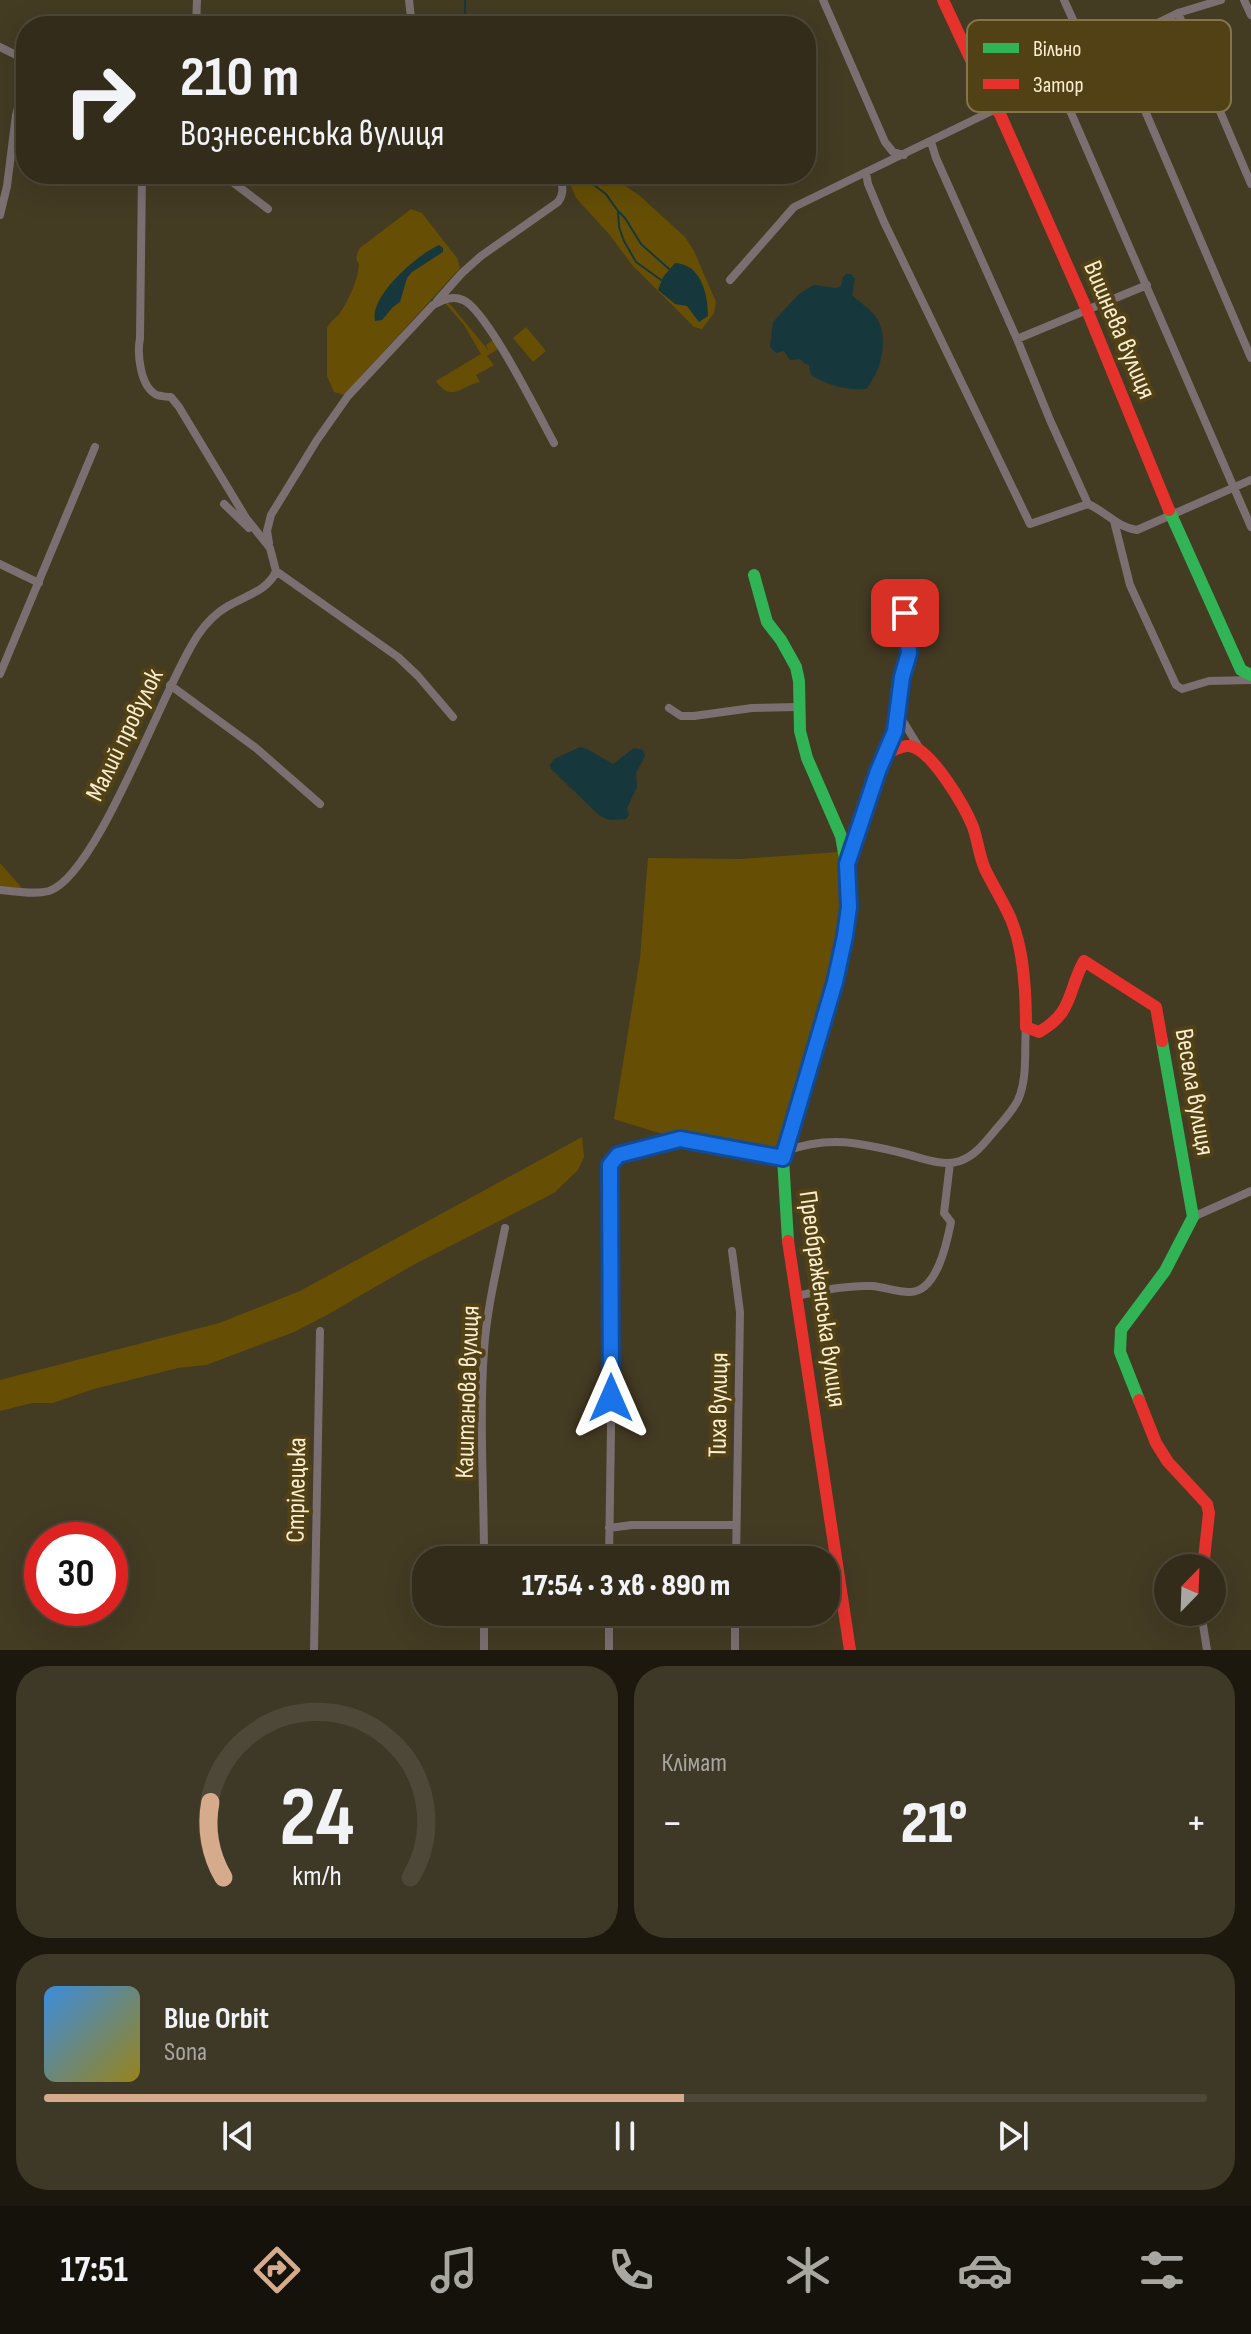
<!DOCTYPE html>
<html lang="uk">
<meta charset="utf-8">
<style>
body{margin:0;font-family:"Sofia Sans Condensed",sans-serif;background:#3e3827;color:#f1f3f6;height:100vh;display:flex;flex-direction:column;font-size:30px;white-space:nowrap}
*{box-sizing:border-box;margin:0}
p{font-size:26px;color:#a9a7a2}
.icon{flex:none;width:44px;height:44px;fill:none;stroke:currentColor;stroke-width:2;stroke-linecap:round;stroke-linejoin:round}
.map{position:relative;height:1650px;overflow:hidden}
.drawer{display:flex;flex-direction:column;gap:16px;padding:16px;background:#1c180e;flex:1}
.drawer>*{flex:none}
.top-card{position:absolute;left:16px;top:16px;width:800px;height:168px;border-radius:32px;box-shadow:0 8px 32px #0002,0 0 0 2px #4e4839;background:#332c1a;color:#f1f3f6;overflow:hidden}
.needle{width:52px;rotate:23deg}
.tools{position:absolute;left:1154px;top:1554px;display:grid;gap:16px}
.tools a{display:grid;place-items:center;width:72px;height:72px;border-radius:50%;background:#332c1a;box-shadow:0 8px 32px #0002,0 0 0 2px #4e4839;font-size:40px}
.speed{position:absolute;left:24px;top:1522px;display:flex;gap:16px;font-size:40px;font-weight:700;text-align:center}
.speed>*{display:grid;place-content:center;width:104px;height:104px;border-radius:50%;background:#332c1a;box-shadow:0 8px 32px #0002,0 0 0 2px #4e4839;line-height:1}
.speed .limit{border:12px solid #d22;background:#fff;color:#111}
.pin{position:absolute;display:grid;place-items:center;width:68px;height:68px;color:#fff;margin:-34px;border-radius:16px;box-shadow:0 4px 12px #0006}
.me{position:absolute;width:88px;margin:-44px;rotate:0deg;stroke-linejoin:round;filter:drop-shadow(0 0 6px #0008)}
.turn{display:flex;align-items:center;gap:28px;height:168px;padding:0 32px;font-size:36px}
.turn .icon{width:104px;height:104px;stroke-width:2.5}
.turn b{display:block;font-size:56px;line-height:68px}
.big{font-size:60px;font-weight:800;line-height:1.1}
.drawer .card{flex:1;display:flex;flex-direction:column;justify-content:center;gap:12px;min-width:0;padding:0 28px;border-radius:32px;background:#3e3827}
.drawer .dial{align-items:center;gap:0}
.dial svg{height:208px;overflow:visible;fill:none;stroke:#4e4839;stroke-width:7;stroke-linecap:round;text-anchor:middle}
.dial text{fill:#f1f3f6;stroke:none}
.song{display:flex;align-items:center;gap:24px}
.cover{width:96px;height:96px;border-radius:12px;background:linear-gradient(135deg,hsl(210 70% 55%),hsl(50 70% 35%))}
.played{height:8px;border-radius:4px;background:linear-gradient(90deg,#d6ab8b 55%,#4e4839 55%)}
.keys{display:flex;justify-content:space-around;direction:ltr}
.heat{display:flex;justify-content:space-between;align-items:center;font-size:44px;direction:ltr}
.drawer .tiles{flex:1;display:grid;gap:16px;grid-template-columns:1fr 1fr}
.card:last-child{grid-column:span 2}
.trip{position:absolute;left:412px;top:1546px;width:428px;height:80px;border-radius:32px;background:#332c1a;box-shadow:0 8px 32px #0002,0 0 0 2px #4e4839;font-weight:800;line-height:80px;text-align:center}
.tabs{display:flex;height:128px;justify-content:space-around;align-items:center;background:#14120a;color:#a9a7a2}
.tabs .icon{width:56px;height:56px}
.tabs .current{color:#d6ab8b}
.tabs b{font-size:36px;color:#f1f3f6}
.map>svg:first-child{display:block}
.green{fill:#664f05}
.water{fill:#16383c}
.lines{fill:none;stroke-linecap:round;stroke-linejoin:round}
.stream{stroke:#16383c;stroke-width:2}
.street{stroke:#7b6f72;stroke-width:8}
.fast{stroke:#30b455;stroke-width:12}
.jam{stroke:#e5322d;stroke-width:12}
.route-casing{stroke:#114b97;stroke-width:20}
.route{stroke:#1a73e8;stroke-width:14}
.labels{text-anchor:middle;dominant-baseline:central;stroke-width:8;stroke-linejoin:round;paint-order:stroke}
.street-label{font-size:26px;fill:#faeed0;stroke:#524115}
.key{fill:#524115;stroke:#84754d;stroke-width:2}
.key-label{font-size:22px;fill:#faeed0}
</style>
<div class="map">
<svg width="1251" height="1650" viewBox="0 0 1251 1650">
<rect width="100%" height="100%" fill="#443b23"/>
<path class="green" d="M566 174H595L614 178 640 196 685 237 694 251 716 302 714 313 702 329 694 327 633 266 609 234 576 198Z
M411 209 422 213 457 258 460 268 344 395 334 392 327 376V328C331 319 339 317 343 308 351 295 358 279 359 264 355 258 356 255 360 248Z
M445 303H449L489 351 486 345 493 340 498 349 487 356 494 365 476 375 480 382C462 385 452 404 436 381L481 354 464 325Z
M526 327 546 351 533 362 513 338Z
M838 852 844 895 835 965 777 1157 659 1133 614 1119 640 958 648 858 741 859Z
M0 863 22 888 0 887Z
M582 1137 584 1157 578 1170 554 1193 413 1265 327 1315 294 1332 206 1365 178 1368 94 1389 53 1403H32L0 1411V1380L219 1323 300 1291Z"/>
<path class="water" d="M439 245 443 248V252L412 272 407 278 400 302 393 307 382 320 375 321C369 296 418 254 439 245Z
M675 263C701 264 708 294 708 316L699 322 687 306 675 304 658 290 663 277Z
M846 274H851L855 279 852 295C860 303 870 308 876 317 890 338 881 372 866 389 845 390 829 386 811 375L809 365 804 363 800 359 790 360 784 351 776 353 770 347 773 322 799 294 814 285 836 288 841 286 843 277Z
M580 747 587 749 613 764 634 748 643 750 645 756 636 773 637 787 627 808 629 815 626 819 610 820 600 816 551 769 550 765 554 759Z"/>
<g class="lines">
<path class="stream" d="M465 0V19L467 26
M579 174 606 194 613 204 618 211 619 227 624 241 636 262 661 280
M619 212 625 218 641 244 669 269"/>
<path class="street" d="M409 0 412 26
M823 0 885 142 893 152 904 155
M1064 0 1090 57
M1244 0 1251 15
M1178 13 1251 184
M196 26 197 0
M1116 43 1251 358
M0 47 26 60
M1055 76 1251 527
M931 142 936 158 1017 339 1050 420 1088 504
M866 173 868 184 884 222 1030 524 1088 504C1105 511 1118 528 1137 530L1251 480
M142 174 140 338C137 354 140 387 157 395 158 396 169 397 171 397L179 407 246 518 270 548 276 571 398 657 418 676 453 717
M222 174 268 209
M0 215 7 186 16 115 26 78
M730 280 794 207 996 109 1116 43 1178 13 1221 0
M437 301 462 273 481 256 558 202C565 193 562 185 560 174
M1017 339 1147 285
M224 504 249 528
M1114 521 1130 585 1176 685 1182 689 1209 681 1251 680
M269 543 267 531 271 515 317 440 348 396 433 305C443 300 452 295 463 300 487 310 539 416 554 443
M0 564 39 583
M0 674 95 447
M170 685 256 748 320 804
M669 708 681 716H694L752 708 798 707
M898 713 920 749
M847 863 878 771 895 731 902 677 909 653 904 586
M0 890C15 891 34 895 49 891 98 875 164 685 198 635 206 623 216 613 228 606 245 596 269 590 276 571
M786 1151C830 1135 861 1143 906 1154 922 1158 943 1167 960 1161 974 1156 983 1145 992 1134 1001 1123 1012 1112 1018 1100 1028 1078 1024 1050 1026 1027
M1193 1217 1251 1191
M732 1251 740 1312 736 1560
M797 1296C821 1290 847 1285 872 1286 884 1287 897 1292 909 1292 937 1293 947 1242 951 1222L944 1213 950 1163
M609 1528 632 1525H736
M484 1560C484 1490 479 1420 484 1350 487 1308 497 1268 505 1228
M609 1560 611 1429 610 1165 618 1155 680 1139 783 1158
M1201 1612 1207 1650
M314 1650 320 1331
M484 1650V1612
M609 1650V1612
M735 1650V1612"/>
<path class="fast" d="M1169 510 1241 670 1251 675
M754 575 767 622 781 640 796 667 799 681 800 731 807 758 841 836 848 876 849 907 835 982 783 1158 788 1241
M1139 1400 1120 1352 1121 1330 1165 1271 1193 1217 1162 1041"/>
<path class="jam" d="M943 0 991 103 1000 114 1087 310 1169 510
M887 753C894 750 902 745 910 746 932 750 965 807 973 827 978 841 979 856 985 869 997 894 1012 914 1018 941 1025 969 1026 998 1026 1027L1039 1032C1074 1012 1067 992 1084 961L1156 1007 1162 1041
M788 1241 850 1650
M1139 1400 1156 1443 1168 1462 1207 1504 1209 1513 1203 1568"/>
</g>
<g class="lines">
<g class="route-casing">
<path id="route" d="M611 1398 610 1165 618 1155 680 1139 783 1158 835 982 845 936 849 907 847 864 878 771 895 731 902 677 909 653 905 613"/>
</g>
<use href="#route" class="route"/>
</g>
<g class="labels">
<g class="street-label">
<text transform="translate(1119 330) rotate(67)">Вишнева вулиця</text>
<text transform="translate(125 735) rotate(-64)">Малий провулок</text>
<text transform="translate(1194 1092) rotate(80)">Весела вулиця</text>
<text transform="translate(822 1299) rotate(82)">Преображенська вулиця</text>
<text transform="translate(468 1392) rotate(-88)">Каштанова вулиця</text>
<text transform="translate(719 1405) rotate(-89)">Тиха вулиця</text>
<text transform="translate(297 1490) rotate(-89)">Стрілецька</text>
</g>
</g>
<rect x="967" y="20" width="264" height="92" rx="12" class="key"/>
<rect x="983" y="43" width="36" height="10" fill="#30b455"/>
<rect x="983" y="79" width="36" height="10" fill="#e5322d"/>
<g class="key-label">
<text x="1033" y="56">Вільно</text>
<text x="1033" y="92">Затор</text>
</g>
</svg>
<div class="tools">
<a><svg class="needle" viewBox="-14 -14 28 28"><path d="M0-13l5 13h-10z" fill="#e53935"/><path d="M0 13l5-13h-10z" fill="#a9a7a2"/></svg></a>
</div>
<div class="speed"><div class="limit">30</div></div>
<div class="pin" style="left:905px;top:613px;background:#d93025"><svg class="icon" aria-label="arrive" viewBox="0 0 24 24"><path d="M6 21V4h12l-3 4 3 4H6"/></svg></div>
<svg class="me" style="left:611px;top:1398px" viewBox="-20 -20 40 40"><path d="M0-17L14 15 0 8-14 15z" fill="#1a73e8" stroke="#fff" stroke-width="4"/></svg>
<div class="trip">17:54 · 3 хв · 890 m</div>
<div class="top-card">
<div class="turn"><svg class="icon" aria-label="right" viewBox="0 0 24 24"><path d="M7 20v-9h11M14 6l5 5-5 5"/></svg><div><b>210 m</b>Вознесенська вулиця</div></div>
</div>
</div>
<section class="drawer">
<div class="tiles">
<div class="card dial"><svg viewBox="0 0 100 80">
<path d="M14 69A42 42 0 1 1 86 69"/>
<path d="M14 69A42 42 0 0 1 9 40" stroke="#d6ab8b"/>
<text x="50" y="56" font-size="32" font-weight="700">24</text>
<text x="50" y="72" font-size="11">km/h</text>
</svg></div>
<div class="card"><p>Клімат</p>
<div class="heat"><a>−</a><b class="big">21°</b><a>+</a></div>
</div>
<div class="card">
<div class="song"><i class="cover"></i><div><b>Blue Orbit</b><p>Sona</p></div></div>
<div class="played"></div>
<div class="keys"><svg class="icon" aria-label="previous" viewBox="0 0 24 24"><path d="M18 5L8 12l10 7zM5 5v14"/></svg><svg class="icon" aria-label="pause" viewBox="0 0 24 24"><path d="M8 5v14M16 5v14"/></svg><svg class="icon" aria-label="next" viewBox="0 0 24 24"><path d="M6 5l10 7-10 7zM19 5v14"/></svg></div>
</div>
</div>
</section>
<nav class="tabs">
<b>17:51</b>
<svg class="icon current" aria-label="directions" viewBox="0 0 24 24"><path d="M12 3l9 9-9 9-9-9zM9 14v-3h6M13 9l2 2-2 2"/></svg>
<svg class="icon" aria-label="music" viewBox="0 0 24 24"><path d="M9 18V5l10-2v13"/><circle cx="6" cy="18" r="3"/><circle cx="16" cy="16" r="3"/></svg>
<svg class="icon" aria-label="phone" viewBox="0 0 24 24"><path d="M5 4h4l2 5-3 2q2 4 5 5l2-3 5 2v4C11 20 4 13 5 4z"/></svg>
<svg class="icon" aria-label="climate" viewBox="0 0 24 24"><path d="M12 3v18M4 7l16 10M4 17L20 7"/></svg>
<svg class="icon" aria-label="car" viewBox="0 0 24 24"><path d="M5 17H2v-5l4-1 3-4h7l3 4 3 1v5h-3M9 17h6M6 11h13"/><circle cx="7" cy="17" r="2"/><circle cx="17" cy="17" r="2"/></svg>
<svg class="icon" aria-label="filters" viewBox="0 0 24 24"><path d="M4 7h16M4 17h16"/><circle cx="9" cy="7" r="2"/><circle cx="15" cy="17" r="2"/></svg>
</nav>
